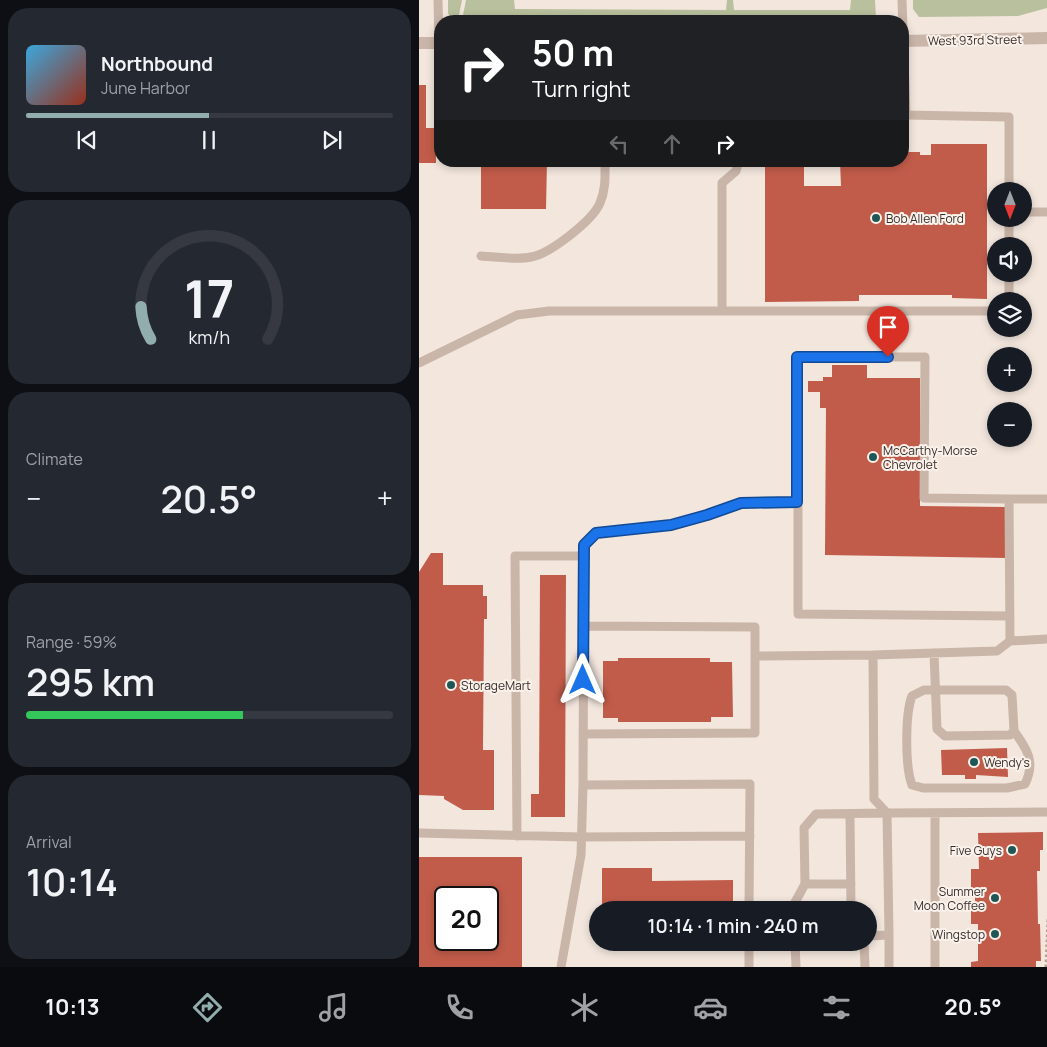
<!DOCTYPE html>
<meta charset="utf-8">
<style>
body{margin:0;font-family:Manrope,sans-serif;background:#242831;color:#f1f3f6;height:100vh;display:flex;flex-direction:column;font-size:19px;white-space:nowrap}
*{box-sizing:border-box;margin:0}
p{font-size:16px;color:#9ea1a6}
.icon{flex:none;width:28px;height:28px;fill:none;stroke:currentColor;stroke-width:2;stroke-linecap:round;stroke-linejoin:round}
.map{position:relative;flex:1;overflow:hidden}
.side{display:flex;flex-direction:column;gap:8px;padding:8px;background:#0d0f14;width:419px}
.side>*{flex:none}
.guide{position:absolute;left:15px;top:15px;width:475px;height:152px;border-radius:20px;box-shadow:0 2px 8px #0003;background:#202124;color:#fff;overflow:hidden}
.needle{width:32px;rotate:180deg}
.tools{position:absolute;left:568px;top:182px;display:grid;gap:10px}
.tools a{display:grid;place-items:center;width:45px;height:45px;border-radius:50%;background:#171b24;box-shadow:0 2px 8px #0003;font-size:25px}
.speed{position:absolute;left:15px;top:886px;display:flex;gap:10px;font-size:25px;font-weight:700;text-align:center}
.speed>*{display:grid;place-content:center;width:65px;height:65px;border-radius:50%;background:#171b24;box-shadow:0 2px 8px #0003;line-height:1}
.speed .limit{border:2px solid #111;border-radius:8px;background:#fff;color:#111}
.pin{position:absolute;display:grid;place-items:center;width:42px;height:42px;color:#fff;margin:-51px -21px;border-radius:50% 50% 50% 0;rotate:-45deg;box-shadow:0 0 5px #0007}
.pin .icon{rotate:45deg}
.me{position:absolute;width:55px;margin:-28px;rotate:0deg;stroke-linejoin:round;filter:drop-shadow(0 0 4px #0008)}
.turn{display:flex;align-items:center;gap:18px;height:105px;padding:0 15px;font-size:22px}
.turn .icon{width:65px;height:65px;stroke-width:2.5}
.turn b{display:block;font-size:35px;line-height:42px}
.lanes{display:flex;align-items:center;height:48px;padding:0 15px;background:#0003;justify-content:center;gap:25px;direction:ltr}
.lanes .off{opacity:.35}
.big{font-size:38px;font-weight:600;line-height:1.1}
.side .card{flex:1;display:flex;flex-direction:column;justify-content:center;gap:8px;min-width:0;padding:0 18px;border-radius:20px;background:#242831}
.side .dial{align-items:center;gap:0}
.dial svg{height:130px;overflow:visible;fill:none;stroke:#363941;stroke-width:7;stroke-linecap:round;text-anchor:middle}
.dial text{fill:#f1f3f6;stroke:none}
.song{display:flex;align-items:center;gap:15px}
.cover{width:60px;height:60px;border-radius:8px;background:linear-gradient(135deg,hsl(200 70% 55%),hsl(10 70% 35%))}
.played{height:5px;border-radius:2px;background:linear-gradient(90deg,#92adae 50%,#363941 50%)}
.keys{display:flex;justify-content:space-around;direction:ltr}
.heat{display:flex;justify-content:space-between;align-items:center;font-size:28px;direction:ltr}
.charge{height:8px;border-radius:4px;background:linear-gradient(90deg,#34c759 59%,#363941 0)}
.trip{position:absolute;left:170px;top:901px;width:288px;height:50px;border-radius:25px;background:#171b24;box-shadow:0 2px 8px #0003;font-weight:600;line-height:50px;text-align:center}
.tab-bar{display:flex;height:80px;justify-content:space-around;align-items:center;background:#090b0e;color:#9ea1a6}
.tab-bar .icon{width:35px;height:35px}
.tab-bar .selected{color:#92adae}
.tab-bar b{font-size:22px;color:#f1f3f6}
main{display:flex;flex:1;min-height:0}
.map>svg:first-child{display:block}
.green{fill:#b8c09d}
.building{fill:#c25c4a;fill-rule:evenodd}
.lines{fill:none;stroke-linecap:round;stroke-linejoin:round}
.path{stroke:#b59f93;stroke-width:3;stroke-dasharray:2.5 2.5;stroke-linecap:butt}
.service{stroke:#cab5a9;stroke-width:9}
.minor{stroke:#cab5a9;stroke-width:12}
.route-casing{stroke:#114b97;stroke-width:12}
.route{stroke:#1a73e8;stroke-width:9}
.poi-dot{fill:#1f5756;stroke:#f9f1ea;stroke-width:2}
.labels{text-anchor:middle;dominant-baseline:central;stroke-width:4;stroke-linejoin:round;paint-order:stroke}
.street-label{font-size:12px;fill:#372c29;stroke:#f9f1ea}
.poi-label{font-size:12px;fill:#372c29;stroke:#f9f1ea;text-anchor:start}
</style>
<main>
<section class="side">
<div class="card">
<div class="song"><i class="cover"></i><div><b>Northbound</b><p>June Harbor</p></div></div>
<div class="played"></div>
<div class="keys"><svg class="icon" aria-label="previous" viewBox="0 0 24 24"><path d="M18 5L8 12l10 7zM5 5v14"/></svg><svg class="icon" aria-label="pause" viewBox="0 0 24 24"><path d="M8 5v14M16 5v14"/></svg><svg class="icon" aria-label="next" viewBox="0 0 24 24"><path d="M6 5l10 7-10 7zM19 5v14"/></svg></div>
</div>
<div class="card dial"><svg viewBox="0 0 100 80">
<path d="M14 69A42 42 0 1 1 86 69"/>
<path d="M14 69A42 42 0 0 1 8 49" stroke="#92adae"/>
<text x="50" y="56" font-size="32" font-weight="700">17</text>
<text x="50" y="72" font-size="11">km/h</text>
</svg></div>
<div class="card"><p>Climate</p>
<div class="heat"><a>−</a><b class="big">20.5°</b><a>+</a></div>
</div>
<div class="card"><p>Range · 59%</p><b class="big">295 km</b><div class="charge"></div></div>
<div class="card"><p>Arrival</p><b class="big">10:14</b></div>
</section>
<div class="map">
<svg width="629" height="967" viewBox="0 0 629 967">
<rect width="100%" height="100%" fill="#f2e6dd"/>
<path class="green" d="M29 0H43L39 20H32L29 13Z
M47 0H95L96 9 307 10 308 0H314L315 10H431L432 0H456L457 18 43 20Z
M494 0H628V8L599 16 500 17 494 9Z"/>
<path class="building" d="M0 85H7V128H17V163H0Z
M512 144H568V299L533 298V295H440V301L346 302V161L385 164V186H422L421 161H484V152H501V155H512Z
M62 161H128L127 209H62Z
M413 365H448V378H501V506L587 507V558L406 555 407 408H401V392H389V381H404V377H413Z
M12 553H24V585H64V596H68V619H65L64 750H75V810H44L25 799V796L0 795V572Z
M121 575H147L146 817H112V794H120Z
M199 658H291V662H313L314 717H292V722H199V718H184V661H199Z
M588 748 589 777 557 775V779H546V775H523L522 750Z
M624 832V850H621V871H618L619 924H621L622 961H617V967H552V962L559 961V924H552V905H556V888H552V869H560L559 833Z
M0 857H103V967H0ZM26 898H69V940H26Z
M183 868H233V881L314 880V910H183Z
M233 942H292V948H233Z"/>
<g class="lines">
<path class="path" d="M627 967 629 918"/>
<path class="service" d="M19 0 20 43
M483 0 487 115 590 117V191
M604 212H629
M590 219V246
M62 256C77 257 99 260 112 257 131 254 174 220 181 203 187 189 186 176 186 161
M590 274V301
M303 310V183L317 171 320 161
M0 363 98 315 130 311H576
M590 499H629
M379 502V614L591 616
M591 641 578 651 454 655 455 799 468 813 629 812
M515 653 518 729 526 736 591 735 595 731 593 695 587 690H505L493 696C486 714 486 767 493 785L504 788H588L606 784C617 762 608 749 595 731
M336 656 454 655
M164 734 336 733V627L164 626
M164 785 165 545 177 533 252 525 288 515 321 503 379 502 378 357H506L505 498 590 499 591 641 629 639
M431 814 432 910
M516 814V967
M0 833 162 837 331 836
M98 836 96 556H165
M386 884H432
M375 910 374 906 386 884 385 828 397 814 468 813 470 935
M449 936 470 935V967
M376 942 377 967
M445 942 446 967
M142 967 162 855 164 785 331 784 330 910
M330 967V942"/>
<path class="minor" d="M484 41 629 38
M0 43H21"/>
</g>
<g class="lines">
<g class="route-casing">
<path id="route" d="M164 680 165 545 177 533 252 525 288 515 322 503 378 502V357H469"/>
</g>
<use href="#route" class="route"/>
</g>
<g class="poi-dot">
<circle cx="457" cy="218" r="5"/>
<circle cx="454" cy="457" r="5"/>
<circle cx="32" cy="685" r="5"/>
<circle cx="555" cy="762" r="5"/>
<circle cx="593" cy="850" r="5"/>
<circle cx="576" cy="898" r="5"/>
<circle cx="576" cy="934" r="5"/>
</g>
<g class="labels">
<g class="street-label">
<text transform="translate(556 40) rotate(-1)">West 93rd Street</text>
</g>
<g class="poi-label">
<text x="467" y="218">Bob Allen Ford</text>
<text x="464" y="450">McCarthy-Morse<tspan x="464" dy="14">Chevrolet</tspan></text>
<text x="42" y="685">StorageMart</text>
<text x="565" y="762">Wendy's</text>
<text x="583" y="850" text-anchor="end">Five Guys</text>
<text x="566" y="891" text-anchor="end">Summer<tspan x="566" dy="14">Moon Coffee</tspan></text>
<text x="566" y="934" text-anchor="end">Wingstop</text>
</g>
</g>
</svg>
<div class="tools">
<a><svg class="needle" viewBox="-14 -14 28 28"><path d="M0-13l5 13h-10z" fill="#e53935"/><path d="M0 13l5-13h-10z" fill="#9ea1a6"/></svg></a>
<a><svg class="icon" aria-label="sound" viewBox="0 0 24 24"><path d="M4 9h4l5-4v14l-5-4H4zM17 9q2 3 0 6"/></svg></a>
<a><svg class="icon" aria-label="layers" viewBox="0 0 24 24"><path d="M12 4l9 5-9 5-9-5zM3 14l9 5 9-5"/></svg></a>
<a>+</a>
<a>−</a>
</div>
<div class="speed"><div class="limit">20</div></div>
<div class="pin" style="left:469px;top:357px;background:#d93025"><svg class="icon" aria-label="arrive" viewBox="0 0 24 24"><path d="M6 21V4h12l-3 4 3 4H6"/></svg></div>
<svg class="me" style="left:164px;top:680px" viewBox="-20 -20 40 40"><path d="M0-17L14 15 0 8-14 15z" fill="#1a73e8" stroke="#fff" stroke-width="4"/></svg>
<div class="trip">10:14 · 1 min · 240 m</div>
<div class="guide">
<div class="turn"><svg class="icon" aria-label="right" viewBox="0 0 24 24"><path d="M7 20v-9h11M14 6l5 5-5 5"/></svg><div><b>50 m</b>Turn right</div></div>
<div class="lanes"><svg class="icon off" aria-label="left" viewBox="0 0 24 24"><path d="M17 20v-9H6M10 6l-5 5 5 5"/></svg><svg class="icon off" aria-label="ahead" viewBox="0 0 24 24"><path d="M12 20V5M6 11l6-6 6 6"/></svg><svg class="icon" aria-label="right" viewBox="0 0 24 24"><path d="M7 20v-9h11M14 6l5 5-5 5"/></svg></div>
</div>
</div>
</main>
<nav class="tab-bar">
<b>10:13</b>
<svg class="icon selected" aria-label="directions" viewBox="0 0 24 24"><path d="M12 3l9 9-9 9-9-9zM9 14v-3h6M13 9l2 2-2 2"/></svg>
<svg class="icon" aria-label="music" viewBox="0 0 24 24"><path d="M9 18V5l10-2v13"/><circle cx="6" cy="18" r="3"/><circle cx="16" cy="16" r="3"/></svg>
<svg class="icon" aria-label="phone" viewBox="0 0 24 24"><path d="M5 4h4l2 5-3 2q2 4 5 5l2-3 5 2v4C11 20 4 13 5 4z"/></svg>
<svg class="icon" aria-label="climate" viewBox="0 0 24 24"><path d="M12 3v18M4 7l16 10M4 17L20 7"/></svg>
<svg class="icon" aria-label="car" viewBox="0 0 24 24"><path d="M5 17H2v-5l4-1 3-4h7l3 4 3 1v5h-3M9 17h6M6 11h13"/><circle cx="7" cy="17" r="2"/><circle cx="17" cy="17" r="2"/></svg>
<svg class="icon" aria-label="filters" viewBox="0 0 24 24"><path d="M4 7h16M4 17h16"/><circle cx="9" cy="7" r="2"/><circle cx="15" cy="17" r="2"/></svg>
<b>20.5°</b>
</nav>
